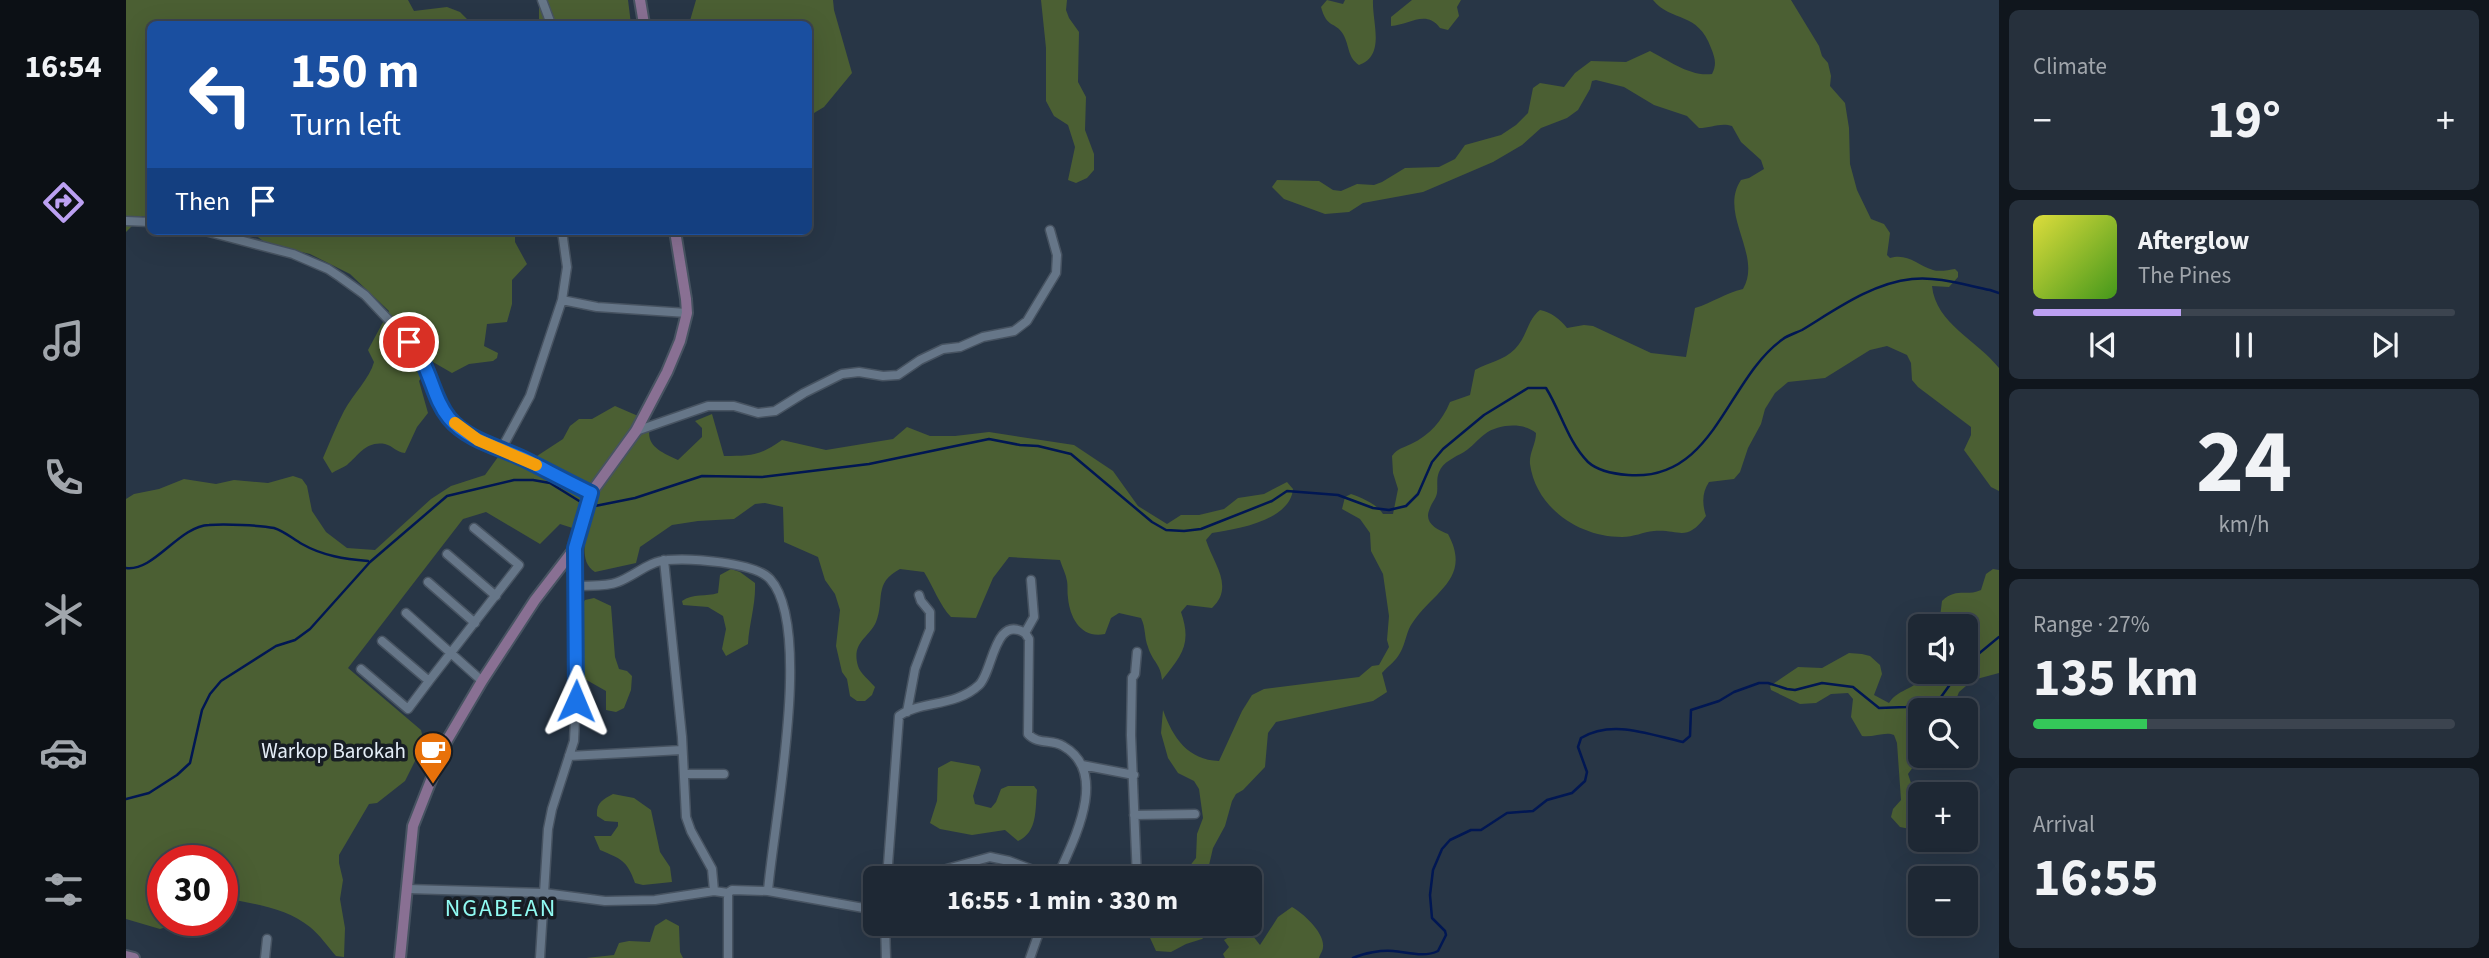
<!DOCTYPE html>
<meta charset="utf-8">
<style>
body{margin:0;font-family:"Source Sans 3",sans-serif;background:#26303c;color:#f1f3f6;height:100vh;display:flex;flex-direction:column;font-size:26px;white-space:nowrap}
*{box-sizing:border-box;margin:0}
p{font-size:23px;color:#a1a6ac}
.icon{flex:none;width:38px;height:38px;fill:none;stroke:currentColor;stroke-width:2;stroke-linecap:round;stroke-linejoin:round}
.map{position:relative;flex:1;overflow:hidden}
.details{display:flex;flex-direction:column;gap:10px;padding:10px;background:#10161d;width:490px}
.details>*{flex:none}
.guide{position:absolute;left:21px;top:21px;width:665px;height:214px;border-radius:10px;box-shadow:0 7px 28px #0002,0 0 0 2px #3c444f;background:#1a4fa0;color:#fff;overflow:hidden}
.controls{position:absolute;left:1782px;top:614px;display:grid;gap:14px}
.controls a{display:grid;place-items:center;width:70px;height:70px;border-radius:10px;background:#1e2834;box-shadow:0 7px 28px #0002,0 0 0 2px #3c444f;font-size:35px}
.speed{position:absolute;left:21px;top:845px;display:flex;gap:14px;font-size:35px;font-weight:700;text-align:center}
.speed>*{display:grid;place-content:center;width:91px;height:91px;border-radius:50%;background:#1e2834;box-shadow:0 7px 28px #0002,0 0 0 2px #3c444f;line-height:1}
.speed .limit{border:10px solid #d22;background:#fff;color:#111}
.pin{position:absolute;display:grid;place-items:center;width:60px;height:60px;color:#fff;margin:-30px;border:4px solid #fff;border-radius:50%;box-shadow:0 2px 7px #0007}
.me{position:absolute;width:77px;margin:-38px;rotate:1deg;stroke-linejoin:round;filter:drop-shadow(0 0 5px #0008)}
.turn{display:flex;align-items:center;gap:24px;height:147px;padding:0 28px;font-size:32px}
.turn .icon{width:91px;height:91px;stroke-width:2.5}
.turn b{display:block;font-size:49px;line-height:60px}
.then{display:flex;align-items:center;height:66px;padding:0 28px;background:#0003;gap:14px;font-size:26px}
.big{font-size:52px;font-weight:700;line-height:1.1}
.details .widget{flex:1;display:flex;flex-direction:column;justify-content:center;gap:10px;min-width:0;padding:0 24px;border-radius:10px;background:#26303c}
.details .dial{align-items:center;gap:0}
.dial b{font-size:91px;line-height:1}
.song{display:flex;align-items:center;gap:21px}
.cover{width:84px;height:84px;border-radius:10px;background:linear-gradient(135deg,hsl(60 70% 55%),hsl(100 70% 35%))}
.played{height:7px;border-radius:4px;background:linear-gradient(90deg,#bca0f2 35%,#3c444f 35%)}
.keys{display:flex;justify-content:space-around;direction:ltr}
.heat{display:flex;justify-content:space-between;align-items:center;font-size:38px;direction:ltr}
.charge{height:10px;border-radius:5px;background:linear-gradient(90deg,#34c759 27%,#3c444f 0)}
.trip{position:absolute;left:737px;top:866px;width:399px;height:70px;border-radius:10px;background:#1e2834;box-shadow:0 7px 28px #0002,0 0 0 2px #3c444f;font-weight:700;line-height:70px;text-align:center}
main{display:flex;flex:1;min-height:0}
.dock{display:flex;flex-direction:column;width:126px;justify-content:space-around;align-items:center;background:#0c1015;color:#a1a6ac}
.dock .icon{width:49px;height:49px}
.dock .selected{color:#bca0f2}
.dock b{font-size:32px;color:#f1f3f6}
.map>svg:first-child{display:block}
.green{fill:#4b5f33}
.lines{fill:none;stroke-linecap:round;stroke-linejoin:round}
.stream{stroke:#011753;stroke-width:2.5}
.street-casing{stroke:#475361;stroke-width:11}
.secondary-casing{stroke:#475361;stroke-width:14}
.street{stroke:#667688;stroke-width:8}
.secondary{stroke:#897093;stroke-width:10}
.route-casing{stroke:#114b97;stroke-width:18}
.route{stroke:#1a73e8;stroke-width:12}
.slow{stroke:#f59e0b;stroke-width:12}
.labels{text-anchor:middle;dominant-baseline:central;stroke-width:7;stroke-linejoin:round;paint-order:stroke}
.poi-label{font-size:21px;fill:#e4edf7;stroke:#171d24;text-anchor:end}
.quarter-label{font-size:24px;letter-spacing:2px;fill:#90faf2;stroke:#171d24}
</style>
<main>
<nav class="dock">
<b>16:54</b>
<svg class="icon selected" aria-label="directions" viewBox="0 0 24 24"><path d="M12 3l9 9-9 9-9-9zM9 14v-3h6M13 9l2 2-2 2"/></svg>
<svg class="icon" aria-label="music" viewBox="0 0 24 24"><path d="M9 18V5l10-2v13"/><circle cx="6" cy="18" r="3"/><circle cx="16" cy="16" r="3"/></svg>
<svg class="icon" aria-label="phone" viewBox="0 0 24 24"><path d="M5 4h4l2 5-3 2q2 4 5 5l2-3 5 2v4C11 20 4 13 5 4z"/></svg>
<svg class="icon" aria-label="climate" viewBox="0 0 24 24"><path d="M12 3v18M4 7l16 10M4 17L20 7"/></svg>
<svg class="icon" aria-label="car" viewBox="0 0 24 24"><path d="M5 17H2v-5l4-1 3-4h7l3 4 3 1v5h-3M9 17h6M6 11h13"/><circle cx="7" cy="17" r="2"/><circle cx="17" cy="17" r="2"/></svg>
<svg class="icon" aria-label="filters" viewBox="0 0 24 24"><path d="M4 7h16M4 17h16"/><circle cx="9" cy="7" r="2"/><circle cx="15" cy="17" r="2"/></svg>
</nav>
<div class="map">
<svg width="1873" height="958" viewBox="0 0 1873 958">
<rect width="100%" height="100%" fill="#283646"/>
<path class="green" d="M0 0H282L288 11 321 7 334 12 343 21H366L373 24H24V217L16 216 0 232Z
M416 0H502L505 24H409L413 23V4Z
M570 0H707L708 10 726 73 698 107 683 116 682 24H563Z
M915 0H941L940 10 943 18 953 32 952 82 960 97 959 130 968 154V170L961 178 950 183 942 180 949 147 942 125 928 116 920 101V48Z
M1201 0 1217 4 1219 0H1247C1246 23 1260 55 1233 65 1221 57 1224 46 1217 34 1209 21 1201 29 1195 7Z
M1286 0H1335L1331 7 1333 16 1322 30 1314 28C1300 9 1283 25 1265 26V17Z
M1527 0H1665L1693 46 1696 56 1702 63 1705 76 1704 86 1719 103 1723 128 1724 164 1731 190 1745 219 1758 224 1764 233 1761 255 1764 258C1782 253 1791 265 1807 270 1813 272 1823 270 1829 269L1832 272V277L1823 287 1806 286C1810 324 1851 340 1873 368V491L1865 487 1838 450 1845 435V427L1792 387 1786 380 1785 363 1781 355 1761 346 1744 350 1699 378 1662 382 1649 393 1639 409 1635 424 1622 448 1614 472 1608 479 1583 482C1576 492 1576 504 1580 516 1560 543 1554 529 1528 531 1517 532 1508 537 1496 537 1453 537 1410 508 1404 464 1403 453 1410 444 1410 433 1398 422 1372 424 1359 434 1352 439 1346 447 1338 452 1329 457 1317 462 1313 472 1310 479 1312 486 1311 493 1310 499 1306 502 1304 508 1297 523 1310 529 1322 534 1346 578 1308 591 1287 622 1280 631 1280 643 1274 653 1270 661 1262 666 1256 673L1261 692 1247 701 1150 722 1142 733 1139 767 1117 790 1110 794 1106 801 1099 826 1087 848 1080 878H1056L1059 872 1070 858 1071 834 1077 818 1073 789 1068 781 1052 773 1042 758 1035 733 1037 710C1047 738 1062 760 1093 761L1116 711 1126 695 1138 689 1233 677 1246 666 1253 665 1263 647 1261 640 1263 616 1257 574 1245 551 1244 533 1234 519 1216 509 1219 497 1225 494C1236 498 1251 504 1257 514H1267L1272 489 1267 473 1266 456C1272 448 1277 448 1285 444 1304 435 1316 421 1324 402L1344 395 1349 370C1363 362 1377 361 1389 349 1401 337 1401 320 1414 310 1425 312 1434 319 1441 328L1458 325 1467 326 1525 353 1560 357 1569 308C1586 303 1599 293 1617 289 1637 255 1592 214 1615 180L1623 178 1638 169 1635 160 1615 142 1606 126C1595 122 1585 128 1573 128L1561 116 1528 105 1498 87 1470 80 1466 81 1464 89 1452 110 1441 118 1415 128 1396 145 1367 162 1297 192 1237 203 1223 212 1199 214 1158 199 1146 187 1151 180 1193 181 1207 190 1215 191 1231 184 1248 185 1256 182 1279 168 1313 167 1329 159 1339 145 1375 135 1390 125 1402 113 1407 88 1414 83 1438 87 1449 73 1465 61 1500 62 1524 51C1542 60 1564 77 1586 74 1591 64 1589 58 1585 48 1572 11 1546 23 1527 0Z
M124 231H389V242L401 264 386 280V304L381 322 361 324 358 346 372 353 371 358 367 361 343 364 326 373 307 362 293 381 302 413 291 427 279 453C270 452 267 446 259 444 240 441 234 454 221 465 217 468 210 470 206 473L197 458C204 442 210 426 218 411 227 394 244 378 248 362L242 350 263 311 224 274 184 254 141 244Z
M489 406 526 422C516 444 534 452 552 460L576 437V428L569 421 586 414 598 456C624 456 634 456 656 440L700 450 767 439 781 427 804 436H829L863 432 948 445 987 471 1012 506 1041 524 1055 515H1073L1098 509 1112 498 1138 494 1161 482 1167 489C1164 521 1111 529 1086 533L1080 540C1087 563 1109 587 1086 608L1061 605 1055 612C1066 644 1056 655 1036 680 1035 664 1026 661 1022 647 1018 637 1020 628 1015 618L993 613 985 618 979 634C956 639 944 619 942 598 941 592 942 586 941 581 940 574 936 567 934 560L883 557 867 578 850 618 825 617C814 606 807 586 798 572L774 569C747 583 759 600 750 622 743 638 725 642 732 666 734 673 744 681 749 687L746 695 739 701H731L724 696 721 679 716 672 710 646 714 610 709 594 699 580 692 557 658 542 657 507 639 503 629 504 608 519 572 521 546 525 514 547 510 563 469 572C455 563 459 547 459 532L434 524 414 544 360 512 337 519 222 668 295 730 298 743 279 781 251 803 243 804 213 855V863L217 880 214 899 219 928 218 957 210 956C202 947 194 935 184 927 161 908 126 903 96 898V861H37V920L46 921 43 926 34 929 0 919V499L8 494 33 489 58 479 90 484 108 480 142 483 167 476 176 479 181 486 186 511 200 532 221 548 249 550 305 499 325 486 359 475 372 457 388 462 399 456H411L437 439 444 426 453 419H466Z
M605 569 614 572 629 583C630 604 623 624 622 644L600 656 596 649 600 629 597 616 582 607 557 605 556 601C567 593 580 597 592 593L594 575Z
M1867 569 1873 570V673L1847 680 1833 692 1826 710H1794L1792 760 1782 774 1786 786 1799 794H1794V821L1789 830 1774 827 1765 817 1767 809 1775 800 1771 743 1768 735C1759 731 1747 738 1736 736L1725 717 1727 699 1722 693 1705 694 1690 703 1674 704 1645 690 1644 686 1672 667 1696 668 1723 653 1736 654 1744 656 1754 665 1756 674 1748 695 1763 703C1773 687 1794 690 1796 672H1839V626H1802L1814 617 1816 601C1831 587 1840 597 1855 590L1860 574Z
M468 598 485 606 489 657 493 669 501 671 506 676 505 690 498 708 490 712 480 710V691L457 678 454 607 459 600Z
M825 761 853 766 855 770 847 796 849 804 865 808 870 802 875 789 882 786H908L911 790C909 809 912 832 892 841L879 830 846 835 814 829 804 823 811 801 812 768Z
M487 794 508 798 525 810 534 852 544 867 546 882 517 885 509 883C501 860 495 859 474 850L468 836H485L492 826V822L479 821 471 816C470 803 476 800 487 794Z
M1166 907C1177 913 1199 933 1197 947 1197 951 1194 954 1193 958H1099L1097 954 1103 947 1098 940 1118 928 1123 931 1134 945 1152 917Z
M540 919 553 926 554 952 557 958H460L488 955 493 943 503 941 524 942 529 926Z
M1027 924H1095L1076 939 1060 944 1045 952 1030 951 1020 929Z"/>
<g class="lines">
<path class="stream" d="M464 507 509 498 576 476 636 477 743 464 863 439 894 445 912 446 945 454 1026 522 1040 530 1058 531 1075 529 1146 501 1161 491 1212 495 1247 508 1263 510 1280 506 1292 494 1306 462 1317 449 1358 415 1402 388H1420C1435 412 1442 442 1462 462 1472 471 1489 474 1502 475 1589 482 1600 379 1657 339 1662 335 1670 333 1676 330 1709 310 1746 283 1786 279 1811 276 1839 285 1864 290L1873 293
M0 568C28 572 53 526 83 525 98 524 134 525 148 528 158 531 167 539 176 544 197 556 219 559 242 561
M1839 665 1873 637
M0 799 23 793 51 775 64 763 76 710 84 694 95 681 150 646 169 640 184 629 244 562 321 496 388 480H407L424 483 458 504
M1227 958C1238 953 1255 950 1267 951 1281 952 1298 958 1312 951L1320 935 1319 931 1306 918 1304 895 1307 870 1316 849 1324 840 1345 830H1355L1381 813 1407 811 1421 800 1446 793 1459 781 1461 772 1452 747 1455 738C1487 719 1524 735 1557 742L1564 736 1565 710 1593 701 1608 692 1633 683H1642L1661 689 1669 690 1696 683 1727 687 1753 708 1780 707 1815 697 1833 672"/>
<g class="street-casing">
<path id="street" d="M416 0 425 24
M0 221 24 222
M79 231 167 254 202 269 214 277 239 295 292 351 323 418 352 440 376 448 465 493
M436 300 471 307 561 313
M510 431 582 406H608L632 413 649 411 678 393 716 374 733 372 757 376 772 375 794 360 817 349 834 347 857 337 888 331 901 321 930 273 931 255 924 230
M376 448 404 396 436 300 441 267 436 231
M321 554 370 596
M538 560 556 737 560 817 565 831 586 869 588 891
M302 582 349 623
M450 586C463 585 480 587 492 582 508 576 524 561 541 560 564 558 628 562 644 579 688 627 647 826 642 891L606 890 602 893V958
M280 613 356 681
M899 633 903 639 902 734C912 745 926 739 937 746 985 773 946 843 931 878
M899 633 908 617 905 580
M256 641 303 681 393 565 348 528
M235 669 282 709 303 681
M781 712 789 669 804 629V612L795 601 793 595
M443 756 556 750
M956 765 1008 775
M558 774H598
M1008 815 1069 814
M761 875H799L864 857 883 861 928 878
M761 878 773 716C793 701 830 707 853 685 867 672 868 614 899 633
M1011 878 1005 735 1006 678 1009 674 1011 652
M282 889 418 893 479 901 529 900 588 891 602 893
M642 891 749 910
M759 924 760 958
M901 924 915 927
M139 958 141 939
M414 958 422 829 426 809 448 741 451 676 449 548
M904 958 916 924"/>
</g>
<g class="secondary-casing">
<path id="secondary" d="M514 0 518 24
M0 956 8 958
M274 958 287 826 320 742 356 681 409 600 449 548 465 493 510 431 541 372 554 341 561 313 560 299 549 231"/>
</g>
<use href="#street" class="street"/>
<use href="#secondary" class="secondary"/>
</g>
<g class="lines">
<g class="route-casing">
<path id="route" d="M283 342C306 367 305 396 323 418 341 440 373 447 398 459 420 470 442 482 465 493L449 548 450 701"/>
</g>
<use href="#route" class="route"/>
<path class="slow" d="M329 423 352 440 410 465"/>
</g>
<defs>
<g id="cafe-pin" transform="scale(2.0125)"><path d="M0 17L-7.5 6A9.5 9.5 0 1 1 7.5 6Z" fill="#e8710a" stroke="#171d24"/><path d="M-5.5-4.5H6V0H3Q3 3.5 0 3.5H-2.5Q-5.5 3.5-5.5 0ZM3-3.2v2h1.7v-2ZM-6 4.5H4V6H-6Z" fill="#fff"/></g>
</defs>
<g fill-rule="evenodd">
<use href="#cafe-pin" x="307" y="751"/>
</g>
<g class="labels">
<g class="poi-label">
<text x="280" y="751">Warkop Barokah</text>
</g>
<g class="quarter-label">
<text x="375" y="908">NGABEAN</text>
</g>
</g>
</svg>
<div class="controls">
<a><svg class="icon" aria-label="sound" viewBox="0 0 24 24"><path d="M4 9h4l5-4v14l-5-4H4zM17 9q2 3 0 6"/></svg></a>
<a><svg class="icon" aria-label="search" viewBox="0 0 24 24"><circle cx="10" cy="10" r="6"/><path d="M15 15l6 6"/></svg></a>
<a>+</a>
<a>−</a>
</div>
<div class="speed"><div class="limit">30</div></div>
<div class="pin" style="left:283px;top:342px;background:#d93025"><svg class="icon" aria-label="arrive" viewBox="0 0 24 24"><path d="M6 21V4h12l-3 4 3 4H6"/></svg></div>
<svg class="me" style="left:450px;top:701px" viewBox="-20 -20 40 40"><path d="M0-17L14 15 0 8-14 15z" fill="#1a73e8" stroke="#fff" stroke-width="4"/></svg>
<div class="trip">16:55 · 1 min · 330 m</div>
<div class="guide">
<div class="turn"><svg class="icon" aria-label="left" viewBox="0 0 24 24"><path d="M17 20v-9H6M10 6l-5 5 5 5"/></svg><div><b>150 m</b>Turn left</div></div>
<div class="then">Then<svg class="icon" aria-label="arrive" viewBox="0 0 24 24"><path d="M6 21V4h12l-3 4 3 4H6"/></svg></div>
</div>
</div>
<section class="details">
<div class="widget"><p>Climate</p>
<div class="heat"><a>−</a><b class="big">19°</b><a>+</a></div>
</div>
<div class="widget">
<div class="song"><i class="cover"></i><div><b>Afterglow</b><p>The Pines</p></div></div>
<div class="played"></div>
<div class="keys"><svg class="icon" aria-label="previous" viewBox="0 0 24 24"><path d="M18 5L8 12l10 7zM5 5v14"/></svg><svg class="icon" aria-label="pause" viewBox="0 0 24 24"><path d="M8 5v14M16 5v14"/></svg><svg class="icon" aria-label="next" viewBox="0 0 24 24"><path d="M6 5l10 7-10 7zM19 5v14"/></svg></div>
</div>
<div class="widget dial"><b>24</b><p>km/h</p></div>
<div class="widget"><p>Range · 27%</p><b class="big">135 km</b><div class="charge"></div></div>
<div class="widget"><p>Arrival</p><b class="big">16:55</b></div>
</section>
</main>
